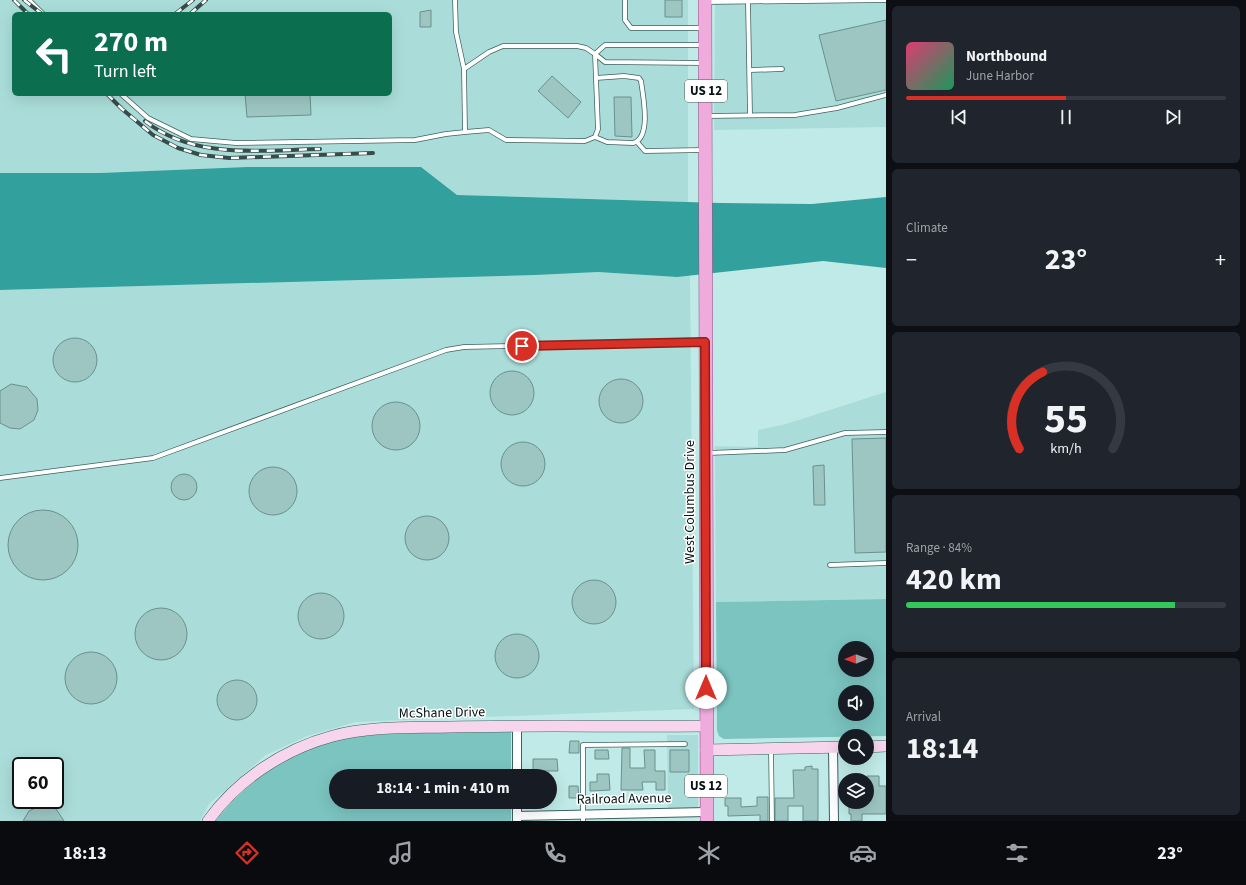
<!DOCTYPE html>
<meta charset="utf-8">
<style>
body{margin:0;font-family:"Source Sans 3",sans-serif;background:#20242c;color:#f1f3f6;height:100vh;display:flex;flex-direction:column;font-size:15px;white-space:nowrap}
*{box-sizing:border-box;margin:0}
p{font-size:13px;color:#9ea1a6}
.icon{flex:none;width:22px;height:22px;fill:none;stroke:currentColor;stroke-width:2;stroke-linecap:round;stroke-linejoin:round}
.map{position:relative;flex:1;overflow:hidden}
.details{display:flex;flex-direction:column;gap:6px;padding:6px;background:#0d0f14;width:360px}
.details>*{flex:none}
.top-card{position:absolute;left:12px;top:12px;width:380px;height:84px;border-radius:6px;box-shadow:0 4px 16px #0002;background:#0b6e4f;color:#fff;overflow:hidden}
.needle{width:26px;rotate:269deg}
.controls{position:absolute;left:838px;top:641px;display:grid;gap:8px}
.controls a{display:grid;place-items:center;width:36px;height:36px;border-radius:50%;background:#171b24;box-shadow:0 4px 16px #0002;font-size:20px}
.speed{position:absolute;left:12px;top:757px;display:flex;gap:8px;font-size:20px;font-weight:700;text-align:center}
.speed>*{display:grid;place-content:center;width:52px;height:52px;border-radius:50%;background:#171b24;box-shadow:0 4px 16px #0002;line-height:1}
.speed .limit{border:2px solid #111;border-radius:6px;background:#fff;color:#111}
.pin{position:absolute;display:grid;place-items:center;width:34px;height:34px;color:#fff;margin:-17px;border:2px solid #fff;border-radius:50%;box-shadow:0 1px 4px #0007}
.me{position:absolute;width:44px;margin:-22px;rotate:0deg;stroke-linejoin:round;filter:drop-shadow(0 0 3px #0008)}
.turn{display:flex;align-items:center;gap:14px;height:84px;padding:0 16px;font-size:18px}
.turn .icon{width:52px;height:52px;stroke-width:2.5}
.turn b{display:block;font-size:28px;line-height:34px}
.big{font-size:30px;font-weight:700;line-height:1.1}
.details .tile{flex:1;display:flex;flex-direction:column;justify-content:center;gap:6px;min-width:0;padding:0 14px;border-radius:6px;background:#20242c}
.details .dial{align-items:center;gap:0}
.dial svg{height:104px;overflow:visible;fill:none;stroke:#363941;stroke-width:7;stroke-linecap:round;text-anchor:middle}
.dial text{fill:#f1f3f6;stroke:none}
.song{display:flex;align-items:center;gap:12px}
.cover{width:48px;height:48px;border-radius:6px;background:linear-gradient(135deg,hsl(340 70% 55%),hsl(150 70% 35%))}
.played{height:4px;border-radius:2px;background:linear-gradient(90deg,#d93025 50%,#363941 50%)}
.keys{display:flex;justify-content:space-around;direction:ltr}
.heat{display:flex;justify-content:space-between;align-items:center;font-size:22px;direction:ltr}
.charge{height:6px;border-radius:3px;background:linear-gradient(90deg,#34c759 84%,#363941 0)}
.trip{position:absolute;left:329px;top:769px;width:228px;height:40px;border-radius:20px;background:#171b24;box-shadow:0 4px 16px #0002;font-weight:700;line-height:40px;text-align:center}
.menu{display:flex;height:64px;justify-content:space-around;align-items:center;background:#090b0e;color:#9ea1a6}
.menu .icon{width:28px;height:28px}
.menu .selected{color:#d93025}
.menu b{font-size:18px;color:#f1f3f6}
main{display:flex;flex:1;min-height:0}
.map>svg:first-child{display:block}
.built{fill:#aaddd9;fill-rule:evenodd}
.green{fill:#7bc4c0;fill-rule:evenodd}
.water{fill:#32a09c}
.building{fill:#9dc6c3;stroke:#69908d}
.lines{fill:none;stroke-linecap:round;stroke-linejoin:round}
.lane-casing{stroke:#3c6260;stroke-width:5.5}
.street-casing{stroke:#3c6260;stroke-width:10}
.secondary-casing{stroke:#3c6260;stroke-width:12}
.primary-casing{stroke:#955185;stroke-width:14}
.lane{stroke:#fff;stroke-width:4}
.street{stroke:#fff;stroke-width:8}
.secondary{stroke:#f7d5ed;stroke-width:11}
.primary{stroke:#eeabdc;stroke-width:13}
.rail-casing{stroke:#374d4b;stroke-width:4}
.rail{stroke:#fff;stroke-width:2.5;stroke-dasharray:8;stroke-linecap:butt}
.route-casing{stroke:#8d1f18;stroke-width:10}
.route{stroke:#d93025;stroke-width:7}
.labels{text-anchor:middle;dominant-baseline:central;stroke-width:3;stroke-linejoin:round;paint-order:stroke}
.shield{fill:#fff;stroke:#4f5958;stroke-width:1}
.shield-label{font-size:13px;font-weight:bold;fill:#041211}
.street-label{font-size:14px;fill:#041211;stroke:#fff}
</style>
<main>
<div class="map">
<svg width="886" height="821" viewBox="0 0 886 821">
<rect width="100%" height="100%" fill="#c0eae7"/>
<path class="built" d="M0 0H688V202L457 195 421 167H247L100 173H0ZM14 14H390V94H14Z
M715 0H886V127L714 130Z
M598 272 677 277 690 275 694 709 356 722 307 736 266 755 209 804 200 821H0V290ZM21 766H55V800H21Z
M886 392V599L716 602 715 446 758 447V430L786 424Z
M667 735H698V809H668Z"/>
<path class="green" d="M886 599V736L724 739 719 736 717 730 716 602ZM845 648H867V670H845ZM845 692H867V714H845Z
M511 732V776H336V802H511V821H216C245 781 298 746 347 738 371 734 395 734 419 733 450 733 480 732 511 732Z"/>
<path class="water" d="M247 167H421L457 195 720 203 812 204 886 197V268L823 261 677 277 598 272 535 275 0 290V173H100Z"/>
<path class="building" d="M665 0H682V17H665Z
M431 10V27H420V12Z
M886 20V90L836 101 819 35Z
M552 76 581 102 568 118 538 91Z
M245 94H310L311 115 247 117Z
M614 97H631L632 137 615 136Z
M53 360a22 22 0 1 1 44 0a22 22 0 1 1-44 0Z
M490 393a22 22 0 1 1 44 0a22 22 0 1 1-44 0Z
M599 401a22 22 0 1 1 44 0a22 22 0 1 1-44 0Z
M11 384 27 387 37 399 38 410 34 420 20 429 10 428 0 423V391Z
M372 426a24 24 0 1 1 48 0a24 24 0 1 1-48 0Z
M886 438V552L855 553 852 439Z
M501 464a22 22 0 1 1 44 0a22 22 0 1 1-44 0Z
M824 465 825 505H814L813 466Z
M249 491a24 24 0 1 1 48 0a24 24 0 1 1-48 0Z
M171 487a13 13 0 1 1 26 0a13 13 0 1 1-26 0Z
M8 545a35 35 0 1 1 70 0a35 35 0 1 1-70 0Z
M405 538a22 22 0 1 1 44 0a22 22 0 1 1-44 0Z
M572 602a22 22 0 1 1 44 0a22 22 0 1 1-44 0Z
M298 616a23 23 0 1 1 46 0a23 23 0 1 1-46 0Z
M135 634a26 26 0 1 1 52 0a26 26 0 1 1-52 0Z
M495 656a22 22 0 1 1 44 0a22 22 0 1 1-44 0Z
M65 678a26 26 0 1 1 52 0a26 26 0 1 1-52 0Z
M217 700a20 20 0 1 1 40 0a20 20 0 1 1-40 0Z
M570 741H579V753H569Z
M622 748H630V768H645L644 750H655V771H665V790H656V782H642L643 790H621Z
M595 750H608L609 759H595Z
M670 750H689V772H670Z
M533 759H557L558 771H533Z
M812 766V769H818V821H803V806H788V821H775V798H794L793 770H805V767Z
M597 774H609L610 790 590 791V782H597Z
M867 776H879V786H886V814H862V821H851V814H849V802H867Z
M569 786H578L579 798H569Z
M757 797H768V821H760V815L728 816V806H725V798H741V807L757 806Z
M42 805 56 809 64 821H23L29 811Z"/>
<g class="lines">
<g class="lane-casing">
<path id="lane" d="M29 0 43 14
M455 0 456 32 464 69
M625 0V20L631 28H703
M706 2 886 0
M748 2 750 115
M703 45H605L595 54 605 62 703 63
M503 46H577L586 48 595 54 598 129 595 137 585 141 506 140 489 130 465 132 464 69 489 52Z
M750 70 782 69
M121 94 148 118 191 139 236 143 415 140 446 134 465 132
M706 116 795 115 837 108 886 95
M595 137 607 142 633 143C652 138 643 96 641 81L639 78 624 76 596 78
M637 142 645 151 703 150
M709 453 785 450 845 433 886 432
M0 478 153 458 446 350 464 347 705 342
M830 565 886 563
M771 749 772 821
M583 821V745L685 744"/>
</g>
<g class="street-casing">
<path id="street" d="M833 747 834 821
M517 776V727
M517 802V820
M517 816 707 812"/>
</g>
<g class="secondary-casing">
<path id="secondary" d="M867 747 886 746
M706 750 845 747
M208 821C237 780 284 749 333 736 370 726 411 728 450 727 535 725 621 727 706 726"/>
</g>
<g class="primary-casing">
<path id="primary" d="M705 0 707 821"/>
</g>
<use href="#lane" class="lane"/>
<use href="#street" class="street"/>
<use href="#secondary" class="secondary"/>
<use href="#primary" class="primary"/>
<g class="rail-casing">
<path id="rail" d="M14 0 28 14
M24 0 42 14
M175 14 193 0
M190 14 206 0
M107 94 122 109 153 135 178 148 201 155 229 158 373 153
M145 121C194 160 261 150 320 149"/>
</g>
<use href="#rail" class="rail"/>
</g>
<g class="lines">
<g class="route-casing">
<path id="route" d="M522 346 705 342 706 688"/>
</g>
<use href="#route" class="route"/>
</g>
<g class="labels">
<g class="shield">
<rect x="685" y="80" width="42" height="22" rx="3"/>
<rect x="685" y="775" width="42" height="22" rx="3"/>
</g>
<g class="shield-label">
<text x="706" y="91">US 12</text>
<text x="706" y="786">US 12</text>
</g>
<g class="street-label">
<text transform="translate(690 502) rotate(-90)">West Columbus Drive</text>
<text transform="translate(442 713) rotate(-1)">McShane Drive</text>
<text transform="translate(624 799) rotate(-1)">Railroad Avenue</text>
</g>
</g>
</svg>
<div class="controls">
<a><svg class="needle" viewBox="-14 -14 28 28"><path d="M0-13l5 13h-10z" fill="#e53935"/><path d="M0 13l5-13h-10z" fill="#9ea1a6"/></svg></a>
<a><svg class="icon" aria-label="sound" viewBox="0 0 24 24"><path d="M4 9h4l5-4v14l-5-4H4zM17 9q2 3 0 6"/></svg></a>
<a><svg class="icon" aria-label="search" viewBox="0 0 24 24"><circle cx="10" cy="10" r="6"/><path d="M15 15l6 6"/></svg></a>
<a><svg class="icon" aria-label="layers" viewBox="0 0 24 24"><path d="M12 4l9 5-9 5-9-5zM3 14l9 5 9-5"/></svg></a>
</div>
<div class="speed"><div class="limit">60</div></div>
<div class="pin" style="left:522px;top:346px;background:#d93025"><svg class="icon" aria-label="arrive" viewBox="0 0 24 24"><path d="M6 21V4h12l-3 4 3 4H6"/></svg></div>
<svg class="me" style="left:706px;top:688px" viewBox="-20 -20 40 40"><circle r="19" fill="#fff"/><path d="M0-13L10 11 0 6-10 11z" fill="#d93025"/></svg>
<div class="trip">18:14 · 1 min · 410 m</div>
<div class="top-card">
<div class="turn"><svg class="icon" aria-label="left" viewBox="0 0 24 24"><path d="M17 20v-9H6M10 6l-5 5 5 5"/></svg><div><b>270 m</b>Turn left</div></div>
</div>
</div>
<section class="details">
<div class="tile">
<div class="song"><i class="cover"></i><div><b>Northbound</b><p>June Harbor</p></div></div>
<div class="played"></div>
<div class="keys"><svg class="icon" aria-label="previous" viewBox="0 0 24 24"><path d="M18 5L8 12l10 7zM5 5v14"/></svg><svg class="icon" aria-label="pause" viewBox="0 0 24 24"><path d="M8 5v14M16 5v14"/></svg><svg class="icon" aria-label="next" viewBox="0 0 24 24"><path d="M6 5l10 7-10 7zM19 5v14"/></svg></div>
</div>
<div class="tile"><p>Climate</p>
<div class="heat"><a>−</a><b class="big">23°</b><a>+</a></div>
</div>
<div class="tile dial"><svg viewBox="0 0 100 80">
<path d="M14 69A42 42 0 1 1 86 69"/>
<path d="M14 69A42 42 0 0 1 32 10" stroke="#d93025"/>
<text x="50" y="56" font-size="32" font-weight="700">55</text>
<text x="50" y="72" font-size="11">km/h</text>
</svg></div>
<div class="tile"><p>Range · 84%</p><b class="big">420 km</b><div class="charge"></div></div>
<div class="tile"><p>Arrival</p><b class="big">18:14</b></div>
</section>
</main>
<nav class="menu">
<b>18:13</b>
<svg class="icon selected" aria-label="directions" viewBox="0 0 24 24"><path d="M12 3l9 9-9 9-9-9zM9 14v-3h6M13 9l2 2-2 2"/></svg>
<svg class="icon" aria-label="music" viewBox="0 0 24 24"><path d="M9 18V5l10-2v13"/><circle cx="6" cy="18" r="3"/><circle cx="16" cy="16" r="3"/></svg>
<svg class="icon" aria-label="phone" viewBox="0 0 24 24"><path d="M5 4h4l2 5-3 2q2 4 5 5l2-3 5 2v4C11 20 4 13 5 4z"/></svg>
<svg class="icon" aria-label="climate" viewBox="0 0 24 24"><path d="M12 3v18M4 7l16 10M4 17L20 7"/></svg>
<svg class="icon" aria-label="car" viewBox="0 0 24 24"><path d="M5 17H2v-5l4-1 3-4h7l3 4 3 1v5h-3M9 17h6M6 11h13"/><circle cx="7" cy="17" r="2"/><circle cx="17" cy="17" r="2"/></svg>
<svg class="icon" aria-label="filters" viewBox="0 0 24 24"><path d="M4 7h16M4 17h16"/><circle cx="9" cy="7" r="2"/><circle cx="15" cy="17" r="2"/></svg>
<b>23°</b>
</nav>
